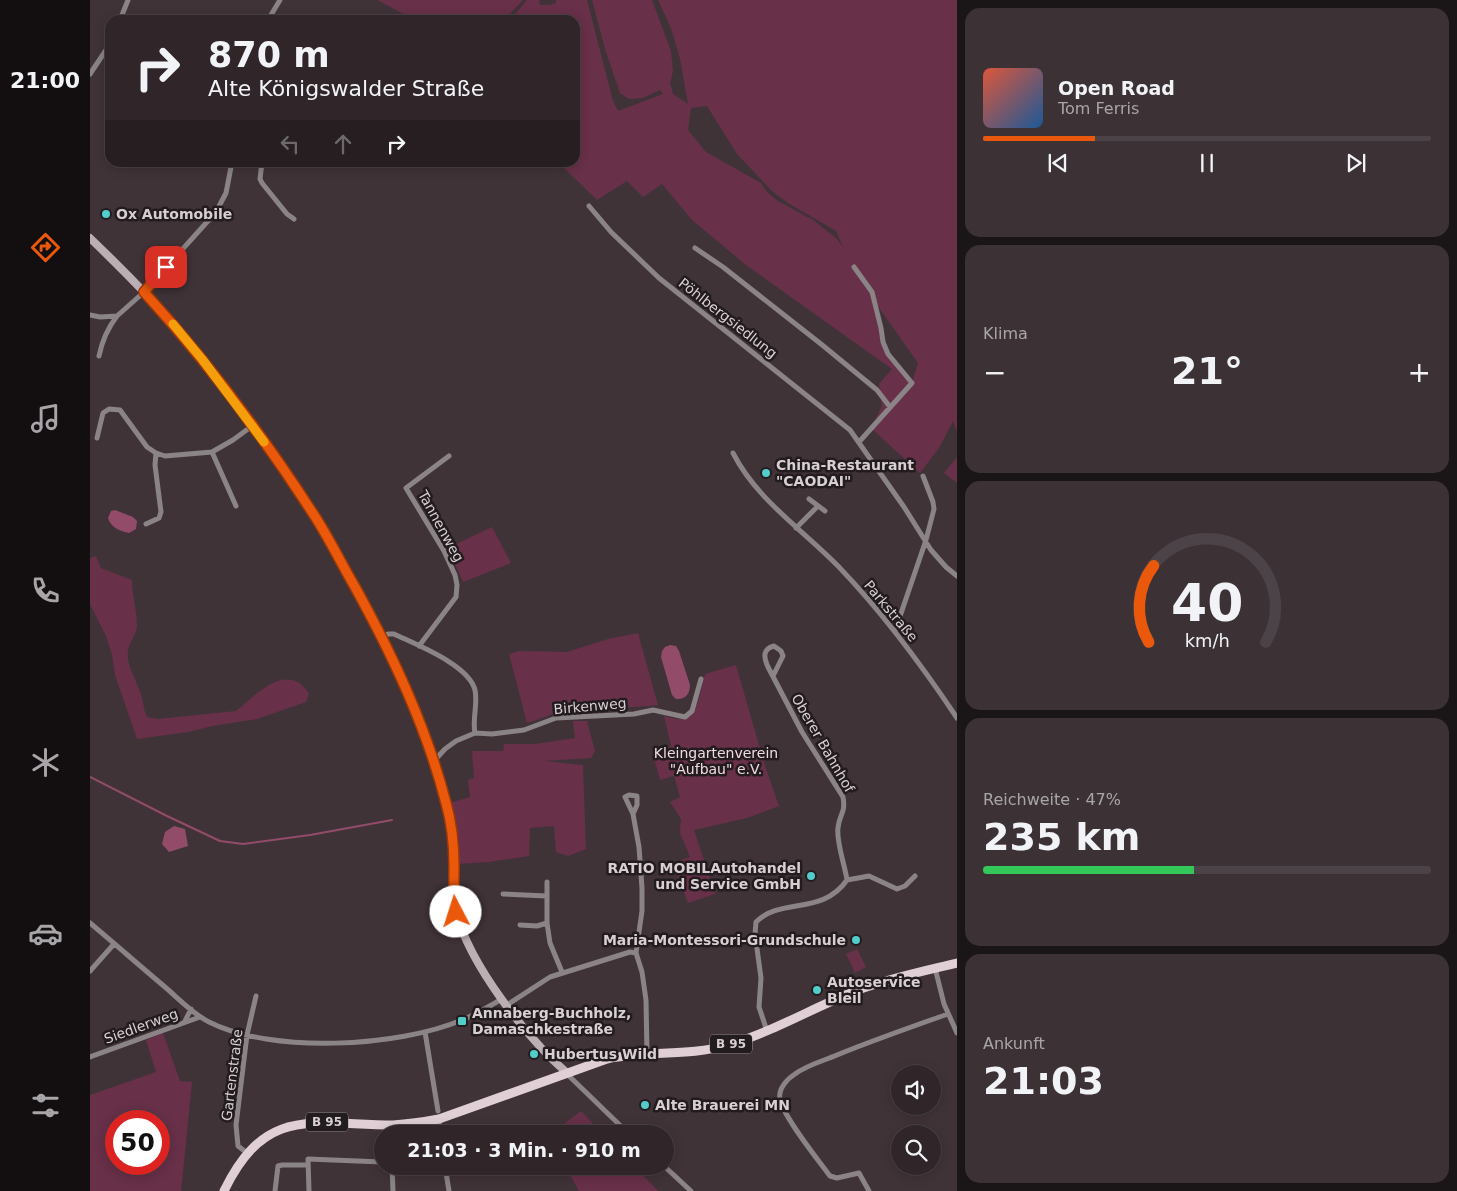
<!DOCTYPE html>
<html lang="de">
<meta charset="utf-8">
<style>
body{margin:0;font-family:"DejaVu Sans",sans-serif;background:#3c3236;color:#f1f3f6;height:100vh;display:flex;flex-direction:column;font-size:19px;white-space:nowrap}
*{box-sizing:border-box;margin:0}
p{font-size:16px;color:#a8a5a8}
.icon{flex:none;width:28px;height:28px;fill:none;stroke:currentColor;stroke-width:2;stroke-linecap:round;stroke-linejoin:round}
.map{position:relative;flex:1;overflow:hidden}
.drawer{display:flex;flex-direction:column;gap:8px;padding:8px;background:#1a1517;width:500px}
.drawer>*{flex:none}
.top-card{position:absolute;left:15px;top:15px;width:475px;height:152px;border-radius:15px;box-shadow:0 2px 12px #0003,0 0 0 1px #4b4347;background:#30262a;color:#f1f3f6;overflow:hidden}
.controls{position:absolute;left:801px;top:1065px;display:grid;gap:10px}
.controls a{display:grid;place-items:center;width:50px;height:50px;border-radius:50%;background:#30262a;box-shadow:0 2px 12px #0003,0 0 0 1px #4b4347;font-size:25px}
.speed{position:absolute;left:15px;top:1110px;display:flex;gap:10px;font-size:25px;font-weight:700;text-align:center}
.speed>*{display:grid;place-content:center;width:65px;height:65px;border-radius:50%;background:#30262a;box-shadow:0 2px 12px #0003,0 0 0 1px #4b4347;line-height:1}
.speed .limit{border:8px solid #d22;background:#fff;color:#111}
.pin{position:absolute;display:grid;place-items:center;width:42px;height:42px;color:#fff;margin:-21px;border-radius:10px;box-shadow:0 2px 8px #0006}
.me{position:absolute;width:55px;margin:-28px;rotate:355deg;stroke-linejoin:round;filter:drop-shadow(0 0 4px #0008)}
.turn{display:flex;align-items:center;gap:18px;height:105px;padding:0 20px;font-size:22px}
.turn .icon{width:65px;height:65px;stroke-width:2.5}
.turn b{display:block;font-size:35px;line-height:42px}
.lanes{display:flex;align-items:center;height:48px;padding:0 20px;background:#0003;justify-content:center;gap:25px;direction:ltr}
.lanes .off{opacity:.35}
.big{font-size:38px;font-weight:700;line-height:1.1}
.drawer .widget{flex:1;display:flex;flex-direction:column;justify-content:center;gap:8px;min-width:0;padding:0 18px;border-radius:15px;background:#3c3236}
.drawer .dial{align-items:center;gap:0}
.dial svg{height:130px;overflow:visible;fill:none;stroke:#4b4347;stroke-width:7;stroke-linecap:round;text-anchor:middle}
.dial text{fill:#f1f3f6;stroke:none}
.song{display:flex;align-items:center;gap:15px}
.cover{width:60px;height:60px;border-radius:8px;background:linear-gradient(135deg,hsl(10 70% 55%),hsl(210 70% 35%))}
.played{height:5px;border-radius:2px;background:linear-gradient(90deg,#ea580c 25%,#4b4347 25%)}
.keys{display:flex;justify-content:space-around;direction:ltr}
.heat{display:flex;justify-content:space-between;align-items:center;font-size:28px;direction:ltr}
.charge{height:8px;border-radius:4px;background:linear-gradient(90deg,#34c759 47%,#4b4347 0)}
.trip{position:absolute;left:284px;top:1125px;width:300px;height:50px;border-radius:25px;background:#30262a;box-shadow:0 2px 12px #0003,0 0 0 1px #4b4347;font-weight:700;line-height:50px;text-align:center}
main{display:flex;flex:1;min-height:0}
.tab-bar{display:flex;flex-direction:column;width:90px;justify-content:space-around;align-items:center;background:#130f11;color:#a8a5a8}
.tab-bar .icon{width:35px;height:35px}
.tab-bar .on{color:#ea580c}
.tab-bar b{font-size:22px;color:#f1f3f6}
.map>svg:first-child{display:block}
.green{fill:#683049;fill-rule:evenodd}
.water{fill:#934b6a}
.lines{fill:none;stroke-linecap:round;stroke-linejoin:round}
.stream{stroke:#934b6a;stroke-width:2}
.street{stroke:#8b8486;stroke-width:5}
.secondary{stroke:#bbafb3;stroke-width:8}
.primary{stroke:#e0d0d6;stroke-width:9}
.route-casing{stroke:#983908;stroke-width:12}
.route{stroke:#ea580c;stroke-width:9}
.slow{stroke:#f59e0b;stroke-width:9}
.poi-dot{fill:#53cdcb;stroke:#231c1f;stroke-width:2}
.labels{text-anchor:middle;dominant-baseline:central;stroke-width:5;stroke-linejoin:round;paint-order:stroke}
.shield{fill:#231c1f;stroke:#a2999c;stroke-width:1}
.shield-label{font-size:12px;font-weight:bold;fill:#d8cfd2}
.poi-label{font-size:14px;font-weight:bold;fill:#d8cfd2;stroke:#231c1f;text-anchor:start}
.street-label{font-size:14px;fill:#d8cfd2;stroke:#231c1f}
.park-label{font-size:14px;fill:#f1dae2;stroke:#231c1f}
</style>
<main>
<nav class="tab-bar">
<b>21:00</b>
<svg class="icon on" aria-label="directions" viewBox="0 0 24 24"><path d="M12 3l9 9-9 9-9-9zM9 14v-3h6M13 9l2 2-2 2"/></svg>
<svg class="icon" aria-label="music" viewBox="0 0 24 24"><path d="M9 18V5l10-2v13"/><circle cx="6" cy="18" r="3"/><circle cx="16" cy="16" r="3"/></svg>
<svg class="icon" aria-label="phone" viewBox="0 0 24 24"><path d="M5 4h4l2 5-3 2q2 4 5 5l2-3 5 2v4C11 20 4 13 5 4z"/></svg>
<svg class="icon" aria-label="climate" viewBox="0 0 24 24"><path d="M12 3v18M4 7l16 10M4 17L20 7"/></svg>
<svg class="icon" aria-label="car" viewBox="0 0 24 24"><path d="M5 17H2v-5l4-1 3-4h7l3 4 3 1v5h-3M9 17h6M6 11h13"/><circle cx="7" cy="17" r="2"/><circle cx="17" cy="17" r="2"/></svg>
<svg class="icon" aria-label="filters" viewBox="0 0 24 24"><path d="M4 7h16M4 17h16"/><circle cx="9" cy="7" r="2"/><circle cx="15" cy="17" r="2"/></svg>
</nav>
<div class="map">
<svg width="867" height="1191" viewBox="0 0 867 1191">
<rect width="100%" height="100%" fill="#403338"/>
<path class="green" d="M287 0H433L414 20H325Z
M437 0H449L450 5H459L466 3V0H497L523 101 528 111 573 94 570 90 553 98 539 99 530 93 515 49 502 0H562L581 51 583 71 580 83 583 94 598 104 590 59 581 28 568 0H867V432L863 421 849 448 830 473 781 428 792 406 789 384 802 369 656 265 602 220 572 184 553 197 537 181 507 200 469 163 485 162V20H420ZM617 106 647 154 683 192 698 203 746 231 753 247 746 238 723 220 688 201 677 192 671 183 616 152 598 130 601 108ZM785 302 828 363 822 383 798 354Z
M867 457V483L854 473Z
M402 527 421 563 373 582 358 548Z
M6 556 11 568 42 580C42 595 47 610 47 626 47 634 39 642 38 651 36 666 47 680 51 695 54 702 53 709 57 717L67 719 146 711C162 699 185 671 208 682 212 684 216 690 219 693L216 702 167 719 122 726 98 732 47 739 25 675 22 655 16 636 0 604V558Z
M548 633 568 705C535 709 502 706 470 712 459 715 448 720 437 723L419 654 430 651 477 652 518 639Z
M646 665 675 766 689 806 657 818 604 830 625 894 598 903 585 868 586 862 600 857 590 833 591 819 580 802 590 797 584 776 570 780 562 751 581 746 574 716C579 717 585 719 590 719 608 718 611 688 615 674Z
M483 721H497L505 751 501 758 454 761 493 765 496 849 478 856 466 852 464 826 440 828 439 856 399 862 367 864 363 825 359 803 380 797 378 780 384 778 382 751H413L414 744H445L485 738Z
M767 949 776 967 765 973 756 954Z
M73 1033 90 1081 102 1082 91 1191H0V1095L66 1072 56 1040ZM26 1121H69V1164H26Z
M491 1111 513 1134H461Z
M475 1166H544L568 1191H489Z"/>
<path class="water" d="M25 510 43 517 47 521 46 529 39 533C30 531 21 528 18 518L21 511Z
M580 645 586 646 589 651 600 685C600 694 595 700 586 699L582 695 571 657 572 651 575 647Z
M84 826 95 829 98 846 79 852 72 844 75 832Z"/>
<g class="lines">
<path class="stream" d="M0 777 77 816 130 841 153 844 220 835 302 820"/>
<path class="street" d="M30 20 38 0
M178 20 190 0
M0 74 20 44
M172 162 170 179 172 183 197 214 204 219
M499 206 521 232 569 278 760 430 814 507 841 550 856 567 867 576
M605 248 633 267 731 344 787 390 800 407
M764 267 782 292 791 328 793 342 798 354 822 383 769 442
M0 315 10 317 27 316 54 292 126 212 136 193 142 162
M9 356C12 341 17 329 27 316
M7 438 13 413 19 409 30 410 57 447 66 453 75 456 122 452 143 440 162 426
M122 452 146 506
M643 453C667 500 712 529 748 566 793 613 831 664 867 718
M719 499 735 511
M56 524 69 518 71 512 65 465 66 453
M706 528 727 507
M805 631 836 540 844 509 843 502 833 476
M292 637 298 634H304C327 645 379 665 385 690 388 705 382 719 385 733
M329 646 366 597 367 585 365 575 354 551 316 488 359 456
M344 761 355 749 366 741 385 733 402 734 434 730 466 718 544 714 563 710 595 717 602 711 611 679
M543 814 547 805V796L539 795 535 797 543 814 549 847 552 888V911L546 953 552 972 556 1000 557 1054
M757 880 779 876 807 889 815 886 825 876
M457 882V923L460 943 472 972
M413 894 457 896
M0 923C25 944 50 966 75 987 89 999 103 1014 119 1022 182 1054 308 1047 372 1020 386 1015 399 1006 412 999
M430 925 447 926 457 923
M845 968 854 1004 867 1033
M0 971 24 944
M417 1005 460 977 540 952 546 953
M95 1021 101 1009
M677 1031 669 1007 671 978 665 934 666 922C691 897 732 916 757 880 755 866 746 841 748 828 749 814 756 814 753 797L712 732 678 667C674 658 672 649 684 646L691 651 693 656 683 676
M335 1032 348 1111
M0 1057 110 1017
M477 1074 539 1134
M349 1119 350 1134
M157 1153 148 1146 146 1125 157 1035 166 996
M302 1166 303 1191
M355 1166 359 1191
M574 1166 601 1191
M185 1191 188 1166 192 1165H218
M219 1191 218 1159 292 1162
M779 1191 769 1173 747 1178 740 1176C729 1161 692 1115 690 1099 688 1089 697 1079 705 1074 717 1065 733 1061 747 1055 784 1040 821 1027 858 1014"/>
<path class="secondary" d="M0 238C31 268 61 298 89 330 107 351 124 374 140 397 170 436 200 476 226 518 239 540 252 564 264 587 282 618 300 650 314 683 332 724 353 780 361 824 366 852 359 886 366 912 380 965 436 1037 477 1073"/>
<path class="primary" d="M134 1191C176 1104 224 1125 303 1125 319 1124 333 1122 349 1119L517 1059C558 1050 597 1057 638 1045 683 1032 724 1007 768 990 800 978 834 971 867 963"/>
</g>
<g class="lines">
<g class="route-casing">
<path id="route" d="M76 267 54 292C117 361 173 436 224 515 239 538 251 563 265 587 303 656 336 726 356 803 362 824 364 845 364 866 364 882 363 896 366 912"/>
</g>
<use href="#route" class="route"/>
<path class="slow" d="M83 324 112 359 174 442"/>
</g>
<g class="poi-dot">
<circle cx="16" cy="214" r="5"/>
<circle cx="676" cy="473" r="5"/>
<circle cx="721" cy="876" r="5"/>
<circle cx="766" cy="940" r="5"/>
<circle cx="727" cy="990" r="5"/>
<rect x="367" y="1016" width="10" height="10" rx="2.5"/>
<circle cx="444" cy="1054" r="5"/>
<circle cx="555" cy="1105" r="5"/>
</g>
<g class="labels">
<g class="shield">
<rect x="620" y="1034.5" width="42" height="19" rx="4"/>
<rect x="216" y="1112.5" width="42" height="19" rx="4"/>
</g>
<g class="shield-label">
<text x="641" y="1044">B 95</text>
<text x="237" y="1122">B 95</text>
</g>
<g class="poi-label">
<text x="26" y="214">Ox Automobile</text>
<text x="686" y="465">China-Restaurant<tspan x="686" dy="16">"CAODAI"</tspan></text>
<text x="711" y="868" text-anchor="end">RATIO MOBILAutohandel<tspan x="711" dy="16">und Service GmbH</tspan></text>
<text x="756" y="940" text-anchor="end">Maria-Montessori-Grundschule</text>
<text x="737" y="982">Autoservice<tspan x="737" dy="16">Bleil</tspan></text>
<text x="382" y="1013">Annaberg-Buchholz,<tspan x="382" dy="16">Damaschkestraße</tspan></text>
<text x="454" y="1054">Hubertus Wild</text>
<text x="565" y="1105">Alte Brauerei MN</text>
</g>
<g class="street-label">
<text transform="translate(638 318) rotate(38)">Pöhlbergsiedlung</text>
<text transform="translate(351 526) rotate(61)">Tannenweg</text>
<text transform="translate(801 611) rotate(50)">Parkstraße</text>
<text transform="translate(500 706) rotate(-5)">Birkenweg</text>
<text transform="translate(733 743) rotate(60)">Oberer Bahnhof</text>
<text transform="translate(51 1026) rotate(-20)">Siedlerweg</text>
<text transform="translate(142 1075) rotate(-83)">Gartenstraße</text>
</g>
<g class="park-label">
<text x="626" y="753">Kleingartenverein<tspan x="626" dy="16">"Aufbau" e.V.</tspan></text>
</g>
</g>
</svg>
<div class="controls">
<a><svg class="icon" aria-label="sound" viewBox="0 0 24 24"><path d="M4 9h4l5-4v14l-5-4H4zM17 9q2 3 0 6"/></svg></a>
<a><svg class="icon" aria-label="search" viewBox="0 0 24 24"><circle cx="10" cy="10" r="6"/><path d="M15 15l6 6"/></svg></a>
</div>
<div class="speed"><div class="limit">50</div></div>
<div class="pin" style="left:76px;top:267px;background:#d93025"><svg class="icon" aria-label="arrive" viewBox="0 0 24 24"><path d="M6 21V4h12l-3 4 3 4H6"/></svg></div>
<svg class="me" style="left:366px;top:912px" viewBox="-20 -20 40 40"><circle r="19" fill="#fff"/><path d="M0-13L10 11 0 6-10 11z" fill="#ea580c"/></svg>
<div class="trip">21:03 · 3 Min. · 910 m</div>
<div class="top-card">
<div class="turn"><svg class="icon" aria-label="right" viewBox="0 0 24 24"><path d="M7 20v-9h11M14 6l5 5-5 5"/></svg><div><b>870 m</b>Alte Königswalder Straße</div></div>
<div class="lanes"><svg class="icon off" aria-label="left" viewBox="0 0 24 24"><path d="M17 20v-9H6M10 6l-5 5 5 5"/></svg><svg class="icon off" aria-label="ahead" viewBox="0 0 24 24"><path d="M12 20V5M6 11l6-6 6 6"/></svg><svg class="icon" aria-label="right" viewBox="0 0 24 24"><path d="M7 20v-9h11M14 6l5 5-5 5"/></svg></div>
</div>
</div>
<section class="drawer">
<div class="widget">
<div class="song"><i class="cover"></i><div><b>Open Road</b><p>Tom Ferris</p></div></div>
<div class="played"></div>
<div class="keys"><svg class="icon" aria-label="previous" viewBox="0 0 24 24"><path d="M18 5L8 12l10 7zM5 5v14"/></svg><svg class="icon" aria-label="pause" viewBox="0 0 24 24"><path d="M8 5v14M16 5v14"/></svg><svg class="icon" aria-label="next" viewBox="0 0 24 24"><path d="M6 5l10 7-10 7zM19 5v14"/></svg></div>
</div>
<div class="widget"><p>Klima</p>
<div class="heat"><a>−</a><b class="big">21°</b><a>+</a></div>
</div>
<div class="widget dial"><svg viewBox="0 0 100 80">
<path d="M14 69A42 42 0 1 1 86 69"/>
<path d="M14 69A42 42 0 0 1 17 22" stroke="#ea580c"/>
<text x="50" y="56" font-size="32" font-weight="700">40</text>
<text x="50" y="72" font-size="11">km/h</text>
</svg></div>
<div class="widget"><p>Reichweite · 47%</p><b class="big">235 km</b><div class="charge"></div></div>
<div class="widget"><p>Ankunft</p><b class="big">21:03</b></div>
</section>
</main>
